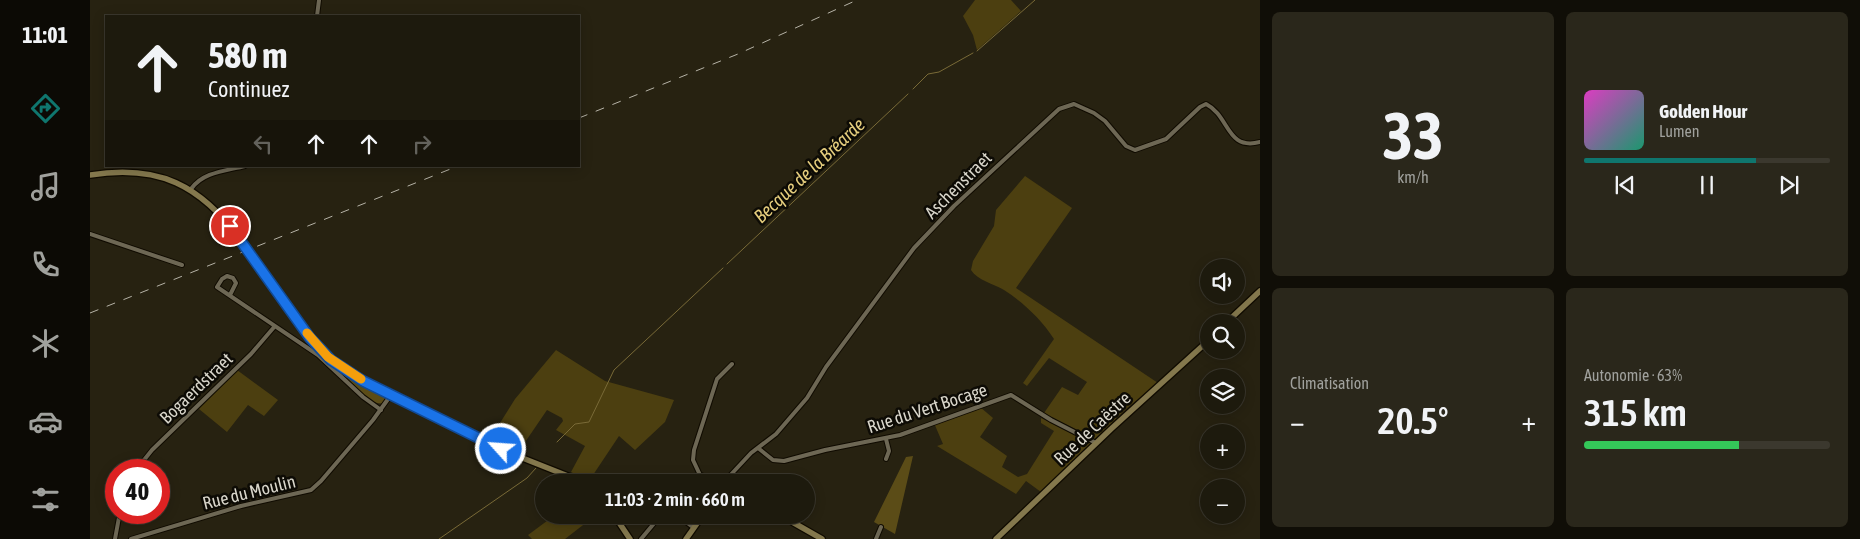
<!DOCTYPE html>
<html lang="fr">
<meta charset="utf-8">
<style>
body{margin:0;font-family:"Asap Condensed",sans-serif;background:#2a271b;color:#f1f3f6;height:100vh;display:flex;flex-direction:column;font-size:19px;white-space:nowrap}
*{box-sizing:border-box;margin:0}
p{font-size:16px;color:#a0a19d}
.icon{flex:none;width:28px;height:28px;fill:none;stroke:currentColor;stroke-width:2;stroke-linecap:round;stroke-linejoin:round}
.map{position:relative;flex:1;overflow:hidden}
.drawer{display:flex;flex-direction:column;gap:12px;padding:12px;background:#100e07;width:600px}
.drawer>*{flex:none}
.banner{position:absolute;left:15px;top:15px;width:475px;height:152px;border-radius:0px;box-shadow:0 2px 12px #0003,0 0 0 1px #3b382e;background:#1d1a0d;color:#f1f3f6;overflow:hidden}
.buttons{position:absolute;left:1110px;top:259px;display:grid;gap:10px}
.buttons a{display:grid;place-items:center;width:45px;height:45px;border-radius:50%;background:#1d1a0d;box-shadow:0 2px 12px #0003,0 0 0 1px #3b382e;font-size:25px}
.speed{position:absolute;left:15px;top:459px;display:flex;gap:10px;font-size:25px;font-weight:700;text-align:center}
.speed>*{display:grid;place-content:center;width:65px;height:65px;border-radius:50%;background:#1d1a0d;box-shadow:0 2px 12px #0003,0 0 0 1px #3b382e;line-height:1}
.speed .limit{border:8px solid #d22;background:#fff;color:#111}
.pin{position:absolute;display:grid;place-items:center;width:42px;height:42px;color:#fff;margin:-21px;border:2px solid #fff;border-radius:50%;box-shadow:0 1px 5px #0007}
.me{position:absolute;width:55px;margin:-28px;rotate:296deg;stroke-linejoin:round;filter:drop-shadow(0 0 4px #0008)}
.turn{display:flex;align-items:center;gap:18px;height:105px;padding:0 20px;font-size:22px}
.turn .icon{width:65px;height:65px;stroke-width:2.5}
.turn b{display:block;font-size:35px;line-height:42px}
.lanes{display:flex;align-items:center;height:48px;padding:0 20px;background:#0003;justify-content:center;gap:25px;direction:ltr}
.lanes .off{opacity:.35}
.big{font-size:38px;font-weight:600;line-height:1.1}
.drawer .card{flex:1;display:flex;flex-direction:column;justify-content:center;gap:8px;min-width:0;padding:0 18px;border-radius:8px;background:#2a271b}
.drawer .dial{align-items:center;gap:0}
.dial b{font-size:65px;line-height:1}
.song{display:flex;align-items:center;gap:15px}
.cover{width:60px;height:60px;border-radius:8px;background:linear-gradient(135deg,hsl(310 70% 55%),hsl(160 70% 35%))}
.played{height:5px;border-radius:2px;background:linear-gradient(90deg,#0f766e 70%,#3b382e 70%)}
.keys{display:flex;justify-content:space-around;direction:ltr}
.heat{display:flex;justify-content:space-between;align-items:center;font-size:28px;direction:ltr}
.charge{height:8px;border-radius:4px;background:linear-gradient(90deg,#34c759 63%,#3b382e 0)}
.drawer .tiles{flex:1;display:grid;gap:12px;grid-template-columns:repeat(2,1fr)}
.trip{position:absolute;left:445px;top:474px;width:280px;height:50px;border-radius:25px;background:#1d1a0d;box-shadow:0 2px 12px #0003,0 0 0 1px #3b382e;font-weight:600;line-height:50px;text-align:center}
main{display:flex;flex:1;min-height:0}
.tabs{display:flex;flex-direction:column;width:90px;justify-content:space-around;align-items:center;background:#0c0a05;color:#a0a19d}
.tabs .icon{width:35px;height:35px}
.tabs .on{color:#0f766e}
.tabs b{font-size:22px;color:#f1f3f6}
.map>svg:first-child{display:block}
.green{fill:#4c3f10}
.forest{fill:#5b4c17}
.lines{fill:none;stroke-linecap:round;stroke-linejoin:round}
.stream{stroke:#796a37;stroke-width:1}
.street-casing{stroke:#100b00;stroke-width:6}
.secondary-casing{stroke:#100b00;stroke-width:8}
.street{stroke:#6d6754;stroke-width:4}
.secondary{stroke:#84784d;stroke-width:5.5}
.rail{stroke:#b6b3a7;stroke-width:1;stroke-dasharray:9 9;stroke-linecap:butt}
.secondary-bridge-casing{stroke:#100b00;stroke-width:8;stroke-linecap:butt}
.secondary-bridge{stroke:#84784d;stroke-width:5.5}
.route-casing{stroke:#114b97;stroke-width:12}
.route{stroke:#1a73e8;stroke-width:9}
.slow{stroke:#f59e0b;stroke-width:9}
.labels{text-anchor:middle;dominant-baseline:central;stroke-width:5;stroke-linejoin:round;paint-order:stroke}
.street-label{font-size:18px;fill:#d9d6cb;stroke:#0d0b05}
.water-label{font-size:19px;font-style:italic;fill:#e5cd7d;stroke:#0d0b05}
</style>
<main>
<nav class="tabs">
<b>11:01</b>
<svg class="icon on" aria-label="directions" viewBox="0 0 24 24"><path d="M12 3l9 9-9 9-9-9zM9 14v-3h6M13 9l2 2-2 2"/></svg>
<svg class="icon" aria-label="music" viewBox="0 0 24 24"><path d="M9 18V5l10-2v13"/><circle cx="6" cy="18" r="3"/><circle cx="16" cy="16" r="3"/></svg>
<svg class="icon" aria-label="phone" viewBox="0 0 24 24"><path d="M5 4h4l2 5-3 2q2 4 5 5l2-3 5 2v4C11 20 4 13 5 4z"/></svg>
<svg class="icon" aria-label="climate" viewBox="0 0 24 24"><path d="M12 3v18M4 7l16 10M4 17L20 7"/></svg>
<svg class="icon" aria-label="car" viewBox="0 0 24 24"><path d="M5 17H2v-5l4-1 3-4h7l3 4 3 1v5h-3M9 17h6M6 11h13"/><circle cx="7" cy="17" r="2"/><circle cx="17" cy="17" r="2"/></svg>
<svg class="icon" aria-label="filters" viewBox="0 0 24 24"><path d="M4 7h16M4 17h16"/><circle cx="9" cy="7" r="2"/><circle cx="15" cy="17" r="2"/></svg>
</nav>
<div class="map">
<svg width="1170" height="539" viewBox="0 0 1170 539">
<rect width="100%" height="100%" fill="#272211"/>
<path class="green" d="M885 0H921L931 11 887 50 883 35 873 16Z
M935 176 982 208 926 288 1068 383 1036 409 1005 439 954 413 972 387 988 395 997 382 959 358 937 386 933 383 964 339C951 319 934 303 914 290 904 284 887 280 881 270L883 261 904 226 906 210Z
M466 350 515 381 584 400 575 422 545 450 529 436 499 481 481 472 495 446 466 430 473 421 472 418 457 410 427 454 400 439 425 399Z
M147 370 188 400 174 416 158 405 137 432 109 409Z
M890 407 903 418 890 437 917 456 912 467 928 477 937 474 964 431 951 423V418L1001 443 951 492 936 481 926 494 847 446 853 444 844 423Z
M465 515H506L475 539H442L438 535Z"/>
<path class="forest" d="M250 369 299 396 295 403C278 407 259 382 247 372Z
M823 456 805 534 784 522 816 457Z"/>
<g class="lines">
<path class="stream" d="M887 51 945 0
M823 89 838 74 849 72 883 53
M637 264 818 94
M467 442 485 424 499 422 524 370 633 268
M349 539 437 478 446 468"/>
<g class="street-casing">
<path id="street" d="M227 16 229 0
M101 189C113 172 135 171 155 166
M0 234 92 265
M140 295 146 283 143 278 137 276 132 279 127 287 228 355 273 397 291 410
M668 448 683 460 694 461 735 450 810 435 921 395 961 420 1006 443
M796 459 799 451 796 439
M46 470 62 450 161 354 185 326
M610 475 603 460 604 450 627 379 642 364
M515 482H522
M592 482 611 475 628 482
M634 482 661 453 686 434 717 398 736 367 824 248 864 206 969 109 984 104 1004 113 1015 121 1036 146 1045 150 1076 139 1110 107 1116 104C1140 116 1136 151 1170 142
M587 515 604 528
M25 539 30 512
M41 539 151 506 221 490 231 481 283 420 301 395
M551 539 571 515
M786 539 791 527"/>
</g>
<g class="secondary-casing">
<path id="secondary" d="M0 175C69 164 110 185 151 240
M165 260 226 345 255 370 430 457 493 482
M1137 322 1170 291
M524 515 540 539
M690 515 732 539
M596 539 613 515
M906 539 1021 429 1119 340"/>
</g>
<use href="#street" class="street"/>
<use href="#secondary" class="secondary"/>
<path class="rail" d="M489 118 648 54 767 0
M0 313 368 166"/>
<g class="secondary-bridge-casing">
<path id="secondary-bridge" d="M151 240 165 260"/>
</g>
<use href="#secondary-bridge" class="secondary-bridge"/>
</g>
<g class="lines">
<g class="route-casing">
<path id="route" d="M140 226 220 338 241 360 273 381 411 449"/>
</g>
<use href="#route" class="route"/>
<path class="slow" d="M217 333 238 357 271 379"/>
</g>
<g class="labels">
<g class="street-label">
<text transform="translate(868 185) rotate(-45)">Aschenstraet</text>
<text transform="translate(106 388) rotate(-44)">Bogaerdstraet</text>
<text transform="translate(837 408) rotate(-18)">Rue du Vert Bocage</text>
<text transform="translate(1002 428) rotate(-43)">Rue de Caëstre</text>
<text transform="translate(159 492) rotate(-14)">Rue du Moulin</text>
</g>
<g class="water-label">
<text transform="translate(719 170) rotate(-43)">Becque de la Bréarde</text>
</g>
</g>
</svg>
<div class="buttons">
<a><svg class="icon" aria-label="sound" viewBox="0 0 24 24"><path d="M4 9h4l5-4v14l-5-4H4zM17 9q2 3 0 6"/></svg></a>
<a><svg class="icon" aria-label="search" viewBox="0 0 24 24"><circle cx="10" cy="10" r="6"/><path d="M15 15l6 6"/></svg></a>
<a><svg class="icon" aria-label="layers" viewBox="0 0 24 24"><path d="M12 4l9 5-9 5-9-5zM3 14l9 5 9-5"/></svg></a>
<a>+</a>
<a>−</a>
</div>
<div class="speed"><div class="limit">40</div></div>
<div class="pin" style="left:140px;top:226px;background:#d93025"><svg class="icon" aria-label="arrive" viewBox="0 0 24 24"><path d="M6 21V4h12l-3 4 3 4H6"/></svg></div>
<svg class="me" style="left:411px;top:449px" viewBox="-20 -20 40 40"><circle r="17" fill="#1a73e8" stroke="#fff" stroke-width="3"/><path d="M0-11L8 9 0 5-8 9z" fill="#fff"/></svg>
<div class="trip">11:03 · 2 min · 660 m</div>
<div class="banner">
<div class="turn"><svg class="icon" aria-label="ahead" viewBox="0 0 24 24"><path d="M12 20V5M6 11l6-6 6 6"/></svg><div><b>580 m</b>Continuez</div></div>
<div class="lanes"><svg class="icon off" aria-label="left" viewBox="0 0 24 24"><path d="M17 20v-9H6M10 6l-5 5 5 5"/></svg><svg class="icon" aria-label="ahead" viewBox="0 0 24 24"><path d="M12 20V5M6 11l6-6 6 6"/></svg><svg class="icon" aria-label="ahead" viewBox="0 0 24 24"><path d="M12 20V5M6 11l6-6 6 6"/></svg><svg class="icon off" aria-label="right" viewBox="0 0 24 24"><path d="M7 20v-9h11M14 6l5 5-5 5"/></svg></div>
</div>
</div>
<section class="drawer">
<div class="tiles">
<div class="card dial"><b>33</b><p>km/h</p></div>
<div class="card">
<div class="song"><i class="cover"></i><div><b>Golden Hour</b><p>Lumen</p></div></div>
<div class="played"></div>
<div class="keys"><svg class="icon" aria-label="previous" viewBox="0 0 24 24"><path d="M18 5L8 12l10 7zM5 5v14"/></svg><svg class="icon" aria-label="pause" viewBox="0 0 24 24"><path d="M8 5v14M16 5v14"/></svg><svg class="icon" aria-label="next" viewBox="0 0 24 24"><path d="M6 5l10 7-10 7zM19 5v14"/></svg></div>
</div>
<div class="card"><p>Climatisation</p>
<div class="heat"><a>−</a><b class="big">20.5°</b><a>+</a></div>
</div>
<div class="card"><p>Autonomie · 63%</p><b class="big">315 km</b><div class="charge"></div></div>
</div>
</section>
</main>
